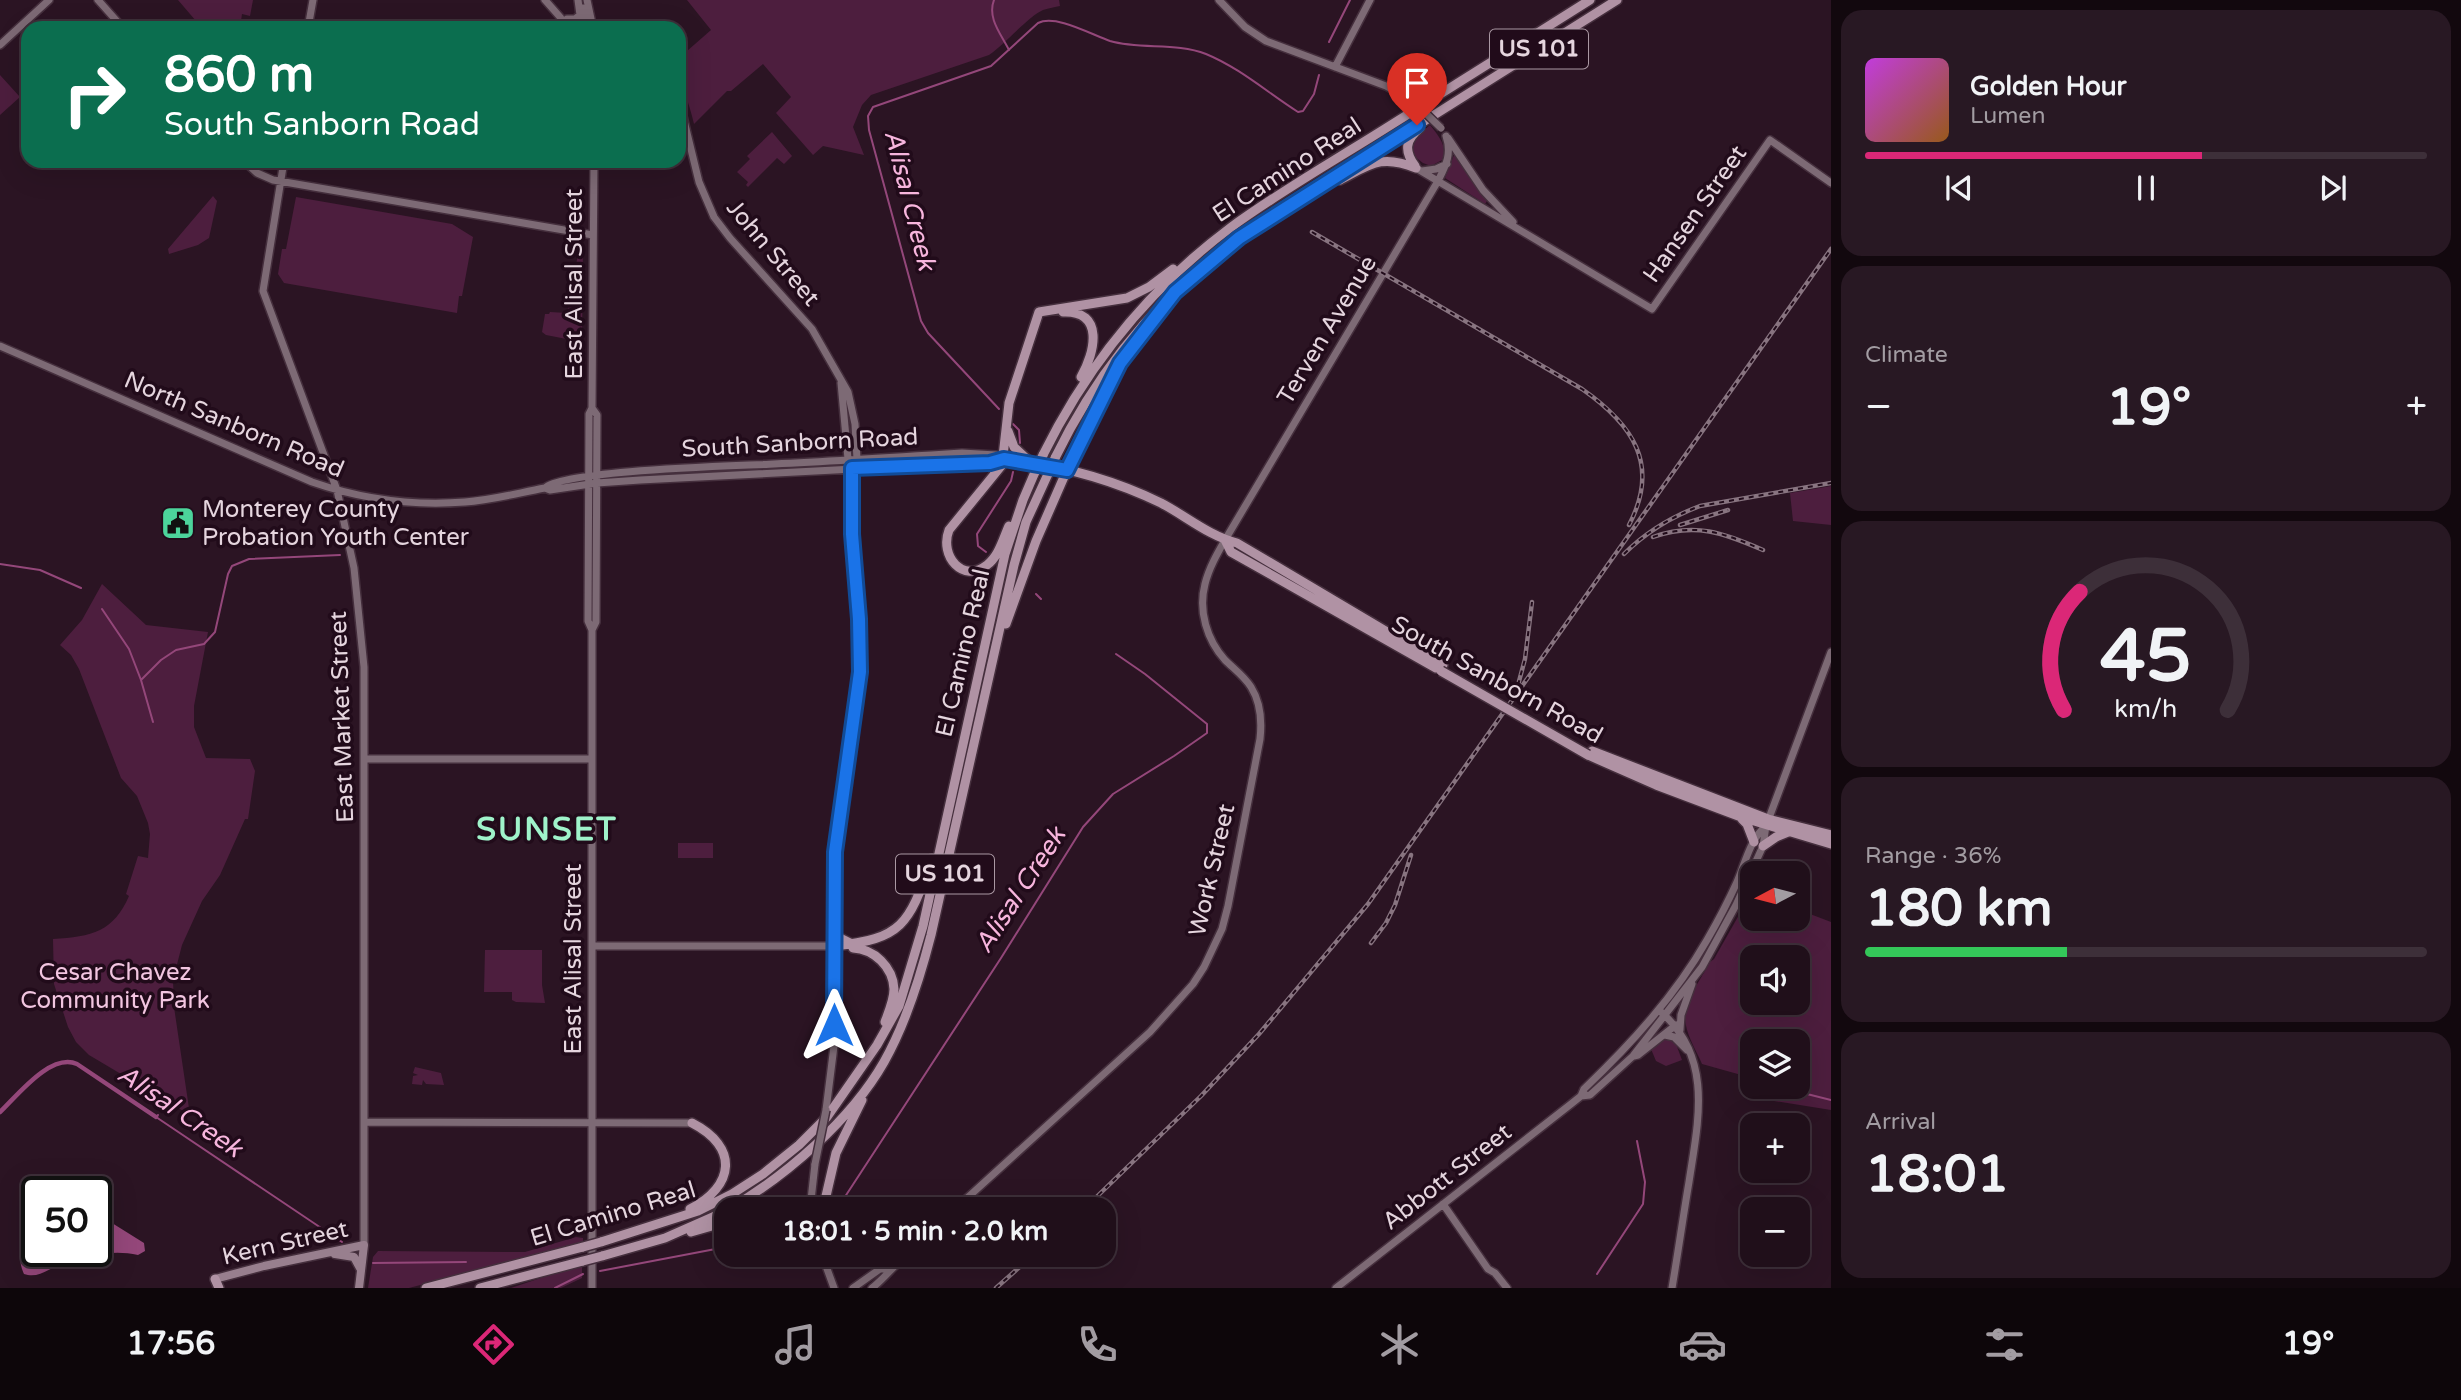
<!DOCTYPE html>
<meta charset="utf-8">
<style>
body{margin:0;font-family:"Varela Round",sans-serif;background:#281823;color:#f1f3f6;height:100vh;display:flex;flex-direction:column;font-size:26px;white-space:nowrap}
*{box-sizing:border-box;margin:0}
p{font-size:23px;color:#a29ca2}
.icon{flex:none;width:38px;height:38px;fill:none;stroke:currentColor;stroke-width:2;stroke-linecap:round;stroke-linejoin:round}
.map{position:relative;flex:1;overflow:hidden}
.side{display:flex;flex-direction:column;gap:10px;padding:10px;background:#12080e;width:630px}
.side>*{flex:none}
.guide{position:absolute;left:21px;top:21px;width:665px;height:147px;border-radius:21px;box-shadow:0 7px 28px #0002,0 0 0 2px #3d2f39;background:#0b6e4f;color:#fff;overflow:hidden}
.needle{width:46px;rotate:263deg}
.buttons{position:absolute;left:1740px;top:861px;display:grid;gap:14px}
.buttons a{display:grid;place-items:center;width:70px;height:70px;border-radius:14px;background:#200f1a;box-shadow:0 7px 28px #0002,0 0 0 2px #3d2f39;font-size:35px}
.speed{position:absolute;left:21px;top:1176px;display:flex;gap:14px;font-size:35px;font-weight:700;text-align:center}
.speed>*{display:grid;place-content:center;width:91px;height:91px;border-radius:50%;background:#200f1a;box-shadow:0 7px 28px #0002,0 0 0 2px #3d2f39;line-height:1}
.speed .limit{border:4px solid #111;border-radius:10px;background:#fff;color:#111}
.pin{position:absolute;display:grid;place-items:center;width:60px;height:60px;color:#fff;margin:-72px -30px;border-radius:50% 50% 50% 0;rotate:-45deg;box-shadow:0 0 7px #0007}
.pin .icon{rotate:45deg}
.me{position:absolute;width:77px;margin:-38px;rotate:0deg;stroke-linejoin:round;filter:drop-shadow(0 0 5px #0008)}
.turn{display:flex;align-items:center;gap:24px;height:147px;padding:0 28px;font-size:32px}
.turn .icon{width:91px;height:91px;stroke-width:2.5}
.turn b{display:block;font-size:49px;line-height:60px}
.big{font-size:52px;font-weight:700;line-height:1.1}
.side .widget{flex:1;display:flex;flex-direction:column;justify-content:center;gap:10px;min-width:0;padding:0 24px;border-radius:21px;background:#281823}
.side .dial{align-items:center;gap:0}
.dial svg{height:182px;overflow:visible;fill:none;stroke:#3d2f39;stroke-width:7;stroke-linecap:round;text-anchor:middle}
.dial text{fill:#f1f3f6;stroke:none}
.song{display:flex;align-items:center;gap:21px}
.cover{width:84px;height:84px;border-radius:10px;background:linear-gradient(135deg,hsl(290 70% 55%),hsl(30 70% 35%))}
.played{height:7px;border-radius:4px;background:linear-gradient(90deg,#db2777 60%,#3d2f39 60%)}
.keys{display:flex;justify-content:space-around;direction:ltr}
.heat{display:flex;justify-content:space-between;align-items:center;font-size:38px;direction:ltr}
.charge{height:10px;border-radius:5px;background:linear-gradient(90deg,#34c759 36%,#3d2f39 0)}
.trip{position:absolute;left:714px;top:1197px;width:402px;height:70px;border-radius:21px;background:#200f1a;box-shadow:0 7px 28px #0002,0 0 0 2px #3d2f39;font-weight:700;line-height:70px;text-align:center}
.dock{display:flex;height:112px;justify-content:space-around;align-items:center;background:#0d060a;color:#a29ca2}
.dock .icon{width:49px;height:49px}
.dock .current{color:#db2777}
.dock b{font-size:32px;color:#f1f3f6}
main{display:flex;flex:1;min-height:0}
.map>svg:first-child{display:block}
.green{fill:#4d1e3e;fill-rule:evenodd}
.water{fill:#94477a}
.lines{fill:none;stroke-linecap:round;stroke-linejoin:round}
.stream{stroke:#94477a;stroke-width:2}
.canal{stroke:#94477a;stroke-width:4.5}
.secondary-casing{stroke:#452f3d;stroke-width:10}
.primary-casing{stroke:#452f3d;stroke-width:11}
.highway-casing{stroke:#452f3d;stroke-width:12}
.secondary{stroke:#7d6a75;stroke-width:7}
.primary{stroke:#987f8e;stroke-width:8}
.highway{stroke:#b092a4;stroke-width:9}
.rail-casing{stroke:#887480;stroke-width:4.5}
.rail{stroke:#210b1a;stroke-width:2;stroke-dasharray:5;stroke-linecap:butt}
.secondary-bridge-casing{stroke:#452f3d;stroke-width:10;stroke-linecap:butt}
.highway-bridge-casing{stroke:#452f3d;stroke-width:12;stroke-linecap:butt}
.secondary-bridge{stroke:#7d6a75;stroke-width:7}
.highway-bridge{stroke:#b092a4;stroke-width:9}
.route-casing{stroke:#114b97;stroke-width:18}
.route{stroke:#1a73e8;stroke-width:12}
.labels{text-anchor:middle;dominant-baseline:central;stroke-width:7;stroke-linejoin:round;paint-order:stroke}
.shield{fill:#210b1a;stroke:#aa98a3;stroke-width:2}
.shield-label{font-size:23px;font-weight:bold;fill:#e5d5de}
.street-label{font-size:24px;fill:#e5d5de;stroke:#210b1a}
.poi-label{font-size:24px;fill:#e5d5de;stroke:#210b1a;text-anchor:start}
.park-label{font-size:24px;fill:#f2c5e0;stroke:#210b1a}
.water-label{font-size:26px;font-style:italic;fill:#f7b5dd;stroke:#210b1a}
.district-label{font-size:32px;font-weight:bold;letter-spacing:2px;fill:#9ff3ca;stroke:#210b1a}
</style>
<main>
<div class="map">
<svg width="1831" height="1288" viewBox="0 0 1831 1288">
<rect width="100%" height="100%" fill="#2b1423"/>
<path class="green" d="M178 0H253L250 16 242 14 240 28H202Z
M687 0H1059L1060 6C1055 7 1049 8 1043 10 1029 16 1005 44 989 55L871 95 862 105 853 127 864 155 823 146 813 155 776 113 791 97 763 64 731 91H727L694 124C689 101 679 82 679 58L711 30Z
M0 75 20 97 0 115Z
M1430 125C1439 136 1448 147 1442 160L1431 166 1423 163 1411 154V141Z
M772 132 792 156 784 164 777 158 748 187 746 185 748 182 737 172 750 159 747 156Z
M1457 154 1487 201 1485 204 1445 178 1454 155Z
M213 196 217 201 209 238 198 245 169 254 168 249Z
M296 197 452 224 473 237 462 296H459L457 313 284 283 278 274 282 249H286Z
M576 239 583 242 582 342 546 335 542 332 545 314H549L550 312 567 313 579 249 576 244Z
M1831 486V525L1793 521 1790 493Z
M102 584 146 625 208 632 194 706V727L206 758 250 759 255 771 248 819H245L220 875 202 901 182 945 173 980 174 1007 190 1115 89 1055 76 1042 68 1027 54 984 53 939C92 937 114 931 129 896L126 894 138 856 148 858 150 834 148 823 137 796 121 778 79 669 71 655 60 645 82 620Z
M678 843H713V858H678Z
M1752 892V919H1797V909L1831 922V1110L1768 1100 1771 1087H1797V1041H1752V1078L1702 1064C1696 1050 1685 1033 1685 1017 1685 999 1702 978 1710 962L1714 959ZM1752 957H1797V1003H1752Z
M485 950H542V985L545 1003 516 1002 512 1000V992H484Z
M1669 1039 1676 1044 1682 1060 1666 1066 1656 1061 1651 1049 1663 1040Z
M415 1067 441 1073 444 1085 426 1084 423 1080 422 1085 412 1084 413 1076 418 1075 413 1073Z
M576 1237 583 1238V1242L409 1288H368L373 1257 378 1251 525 1252Z
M582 1264V1278L561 1288H511Z"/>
<path class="water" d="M96 1213 144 1243 145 1251 138 1255C112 1249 86 1256 61 1264 48 1269 38 1279 24 1274 16 1257 21 1240 37 1230V1251H96Z"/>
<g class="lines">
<path class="stream" d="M994 0C987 18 1001 34 1009 50
M1329 42 1350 0
M999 409 928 333 921 321 869 130 868 116 873 107 991 66 1038 23C1056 14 1092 35 1110 41 1141 50 1176 42 1206 54 1240 68 1268 93 1298 112L1303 111 1314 94 1319 75
M1013 424 1019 430 1020 443
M986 552 978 546 977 534 1011 481 1013 472
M0 564 40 570 81 588
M1036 594 1041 599
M102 609 129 649 141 680 153 722
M141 680 161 660 176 650 204 644 215 632 228 574 232 566 249 559 340 555
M1807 1094 1831 1100
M158 1115 156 1117 342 1242
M837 1209 1001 958 1083 827 1113 794 1174 756 1207 733V724L1145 674 1116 654
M373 1263 466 1262
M600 1271 726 1247
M1597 1274 1643 1204 1645 1182 1637 1141
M555 1288 583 1274"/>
<path class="canal" d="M0 1112C17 1096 51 1052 77 1064L156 1117"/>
<g class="secondary-casing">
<path id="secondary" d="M98 0 123 28
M545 0 560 17 567 28
M587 0 593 28
M1219 0 1245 27 1266 41 1386 86 1414 102
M583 8 587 28
M567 19H575L580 15 578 0
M308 28 313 0
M0 45 49 0
M1335 67 1370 0
M679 100 699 182 714 217 730 238 812 329 848 392 855 424 857 459 855 462
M1448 138 1483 190 1513 222
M244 161 257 173 273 180 593 235
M284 161 263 291 337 490 354 568 364 667V1245
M1416 168 1652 309 1770 140 1831 183
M1422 171 1436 169 1447 164
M0 346 312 482C361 499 414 506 465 502 492 500 518 493 545 488L550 490 597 483 640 480 990 462 1005 459
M545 488C563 470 739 466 774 464 836 461 899 457 962 453L996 455 1005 459
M592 630 588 621 589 414 592 408 594 161
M365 759H592
M592 946H834
M1661 1012C1714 1058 1698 1122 1689 1182 1683 1217 1678 1253 1672 1288
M1680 1030 1681 1015 1692 984
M1665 1035 1674 1037 1687 1050
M1634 1056 1638 1055 1676 1025
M1581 1096 1584 1089C1631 1044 1675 996 1707 940 1718 921 1728 902 1737 882 1745 864 1750 839 1766 826
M826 1110 834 1046V882L837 828 860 672 859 619 852 534V469L848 459 841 383
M365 1122 692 1123
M1443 1204 1488 1269 1495 1273 1507 1288
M810 1209 815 1164
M955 1209 1150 1032 1193 984 1204 967 1222 929 1228 906 1260 739C1262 721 1261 703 1251 687 1244 676 1234 669 1225 660 1207 640 1198 611 1205 584 1209 568 1217 554 1225 540L1438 181C1446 165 1452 154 1446 136
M822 1255 834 1288
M592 1288V630L596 622 597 415 592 408
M853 1288 880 1269H889
M872 1288C885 1278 893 1266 907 1255
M1336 1288 1571 1104 1581 1096 1590 1095 1633 1056 1702 967 1736 905 1763 846 1766 826 1831 652"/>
</g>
<g class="primary-casing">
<path id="primary" d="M335 1254 354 1257 360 1268
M215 1279 264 1266 364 1245 359 1288"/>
</g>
<g class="highway-casing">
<path id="highway" d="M1415 166C1404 151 1405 140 1420 128
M1340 180C1371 164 1381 154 1416 168
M1063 312C1105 310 1095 353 1081 377
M1008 431 1014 447 1029 461
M1043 455C1087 366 1150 288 1230 228 1279 192 1332 162 1383 130 1452 87 1521 43 1590 0
M1055 458C1093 380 1147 311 1215 256 1268 214 1330 180 1388 144 1465 96 1541 48 1617 0
M1005 459C1058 465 1112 479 1161 503 1186 516 1209 536 1237 543L1443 665
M1009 526C1003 539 999 556 987 565 963 584 939 556 949 530L1002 465 1009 403 1039 312 1127 298 1149 287 1173 269
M1225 540 1231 552 1436 668
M1006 624 1036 541 1067 470 1127 353
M1592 751 1768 819 1831 835
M1588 755 1656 785 1741 817 1831 844
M1742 819 1747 824 1754 842
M1763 846 1776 837 1788 832
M834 921 838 937 850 943
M834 946C905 939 909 922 932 859
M853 948C874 949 893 967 894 989 894 1000 889 1011 885 1022
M690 1209C735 1186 739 1147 692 1123
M729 1209C786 1176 851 1120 884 1062 906 1023 920 978 931 935L1014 565 1026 522 1048 474
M823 1209 836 1153 862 1100
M691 1232 726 1222
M601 1242 698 1211 732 1194 763 1174 799 1145 827 1117 877 1045 899 1006 923 926 1005 554 1023 500 1035 472
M823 1255V1259
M602 1256 665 1238 726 1211
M215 1279 219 1288
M426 1288 583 1247
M480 1288 583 1261"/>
</g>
<use href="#secondary" class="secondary"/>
<use href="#primary" class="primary"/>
<use href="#highway" class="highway"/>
<g class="rail-casing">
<path id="rail" d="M1312 232 1582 389C1632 424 1661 464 1629 525
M1680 525 1728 510
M1653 537C1695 522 1724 533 1763 550
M1624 554C1646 532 1671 517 1700 506L1831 483
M1518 685 1525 659 1532 602
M1371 943 1386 923 1395 905 1411 855
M1084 1209 1201 1096 1259 1034 1368 904 1831 249
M996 1288 1033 1255"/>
</g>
<use href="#rail" class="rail"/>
<g class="secondary-bridge-casing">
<path id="secondary-bridge" d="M1414 102 1441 128
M815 1164 826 1110"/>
</g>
<g class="highway-bridge-casing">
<path id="highway-bridge" d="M1035 472 1043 455
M1048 474 1055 458
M1441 671 1588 755
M583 1247 601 1242
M583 1261 602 1256"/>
</g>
<use href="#secondary-bridge" class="secondary-bridge"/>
<use href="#highway-bridge" class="highway-bridge"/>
</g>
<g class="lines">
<g class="route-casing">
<path id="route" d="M834 1025 835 852 860 672 859 619 852 534V468L990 463 1004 459 1067 470 1120 363 1175 292 1239 238 1417 125"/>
</g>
<use href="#route" class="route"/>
</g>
<defs>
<g id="civic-square" transform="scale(1.75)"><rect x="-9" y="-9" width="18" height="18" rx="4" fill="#4cd49b" stroke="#210b1a"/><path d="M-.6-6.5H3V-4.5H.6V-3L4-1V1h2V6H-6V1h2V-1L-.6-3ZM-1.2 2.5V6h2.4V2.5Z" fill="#111"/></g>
</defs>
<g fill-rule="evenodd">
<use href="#civic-square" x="178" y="523"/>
</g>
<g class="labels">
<g class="shield">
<rect x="1490" y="29.5" width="98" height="39" rx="5"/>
<rect x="896" y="854.5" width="98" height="39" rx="5"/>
</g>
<g class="shield-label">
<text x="1539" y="49">US 101</text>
<text x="945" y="874">US 101</text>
</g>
<g class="street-label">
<text transform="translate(1287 170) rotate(-33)">El Camino Real</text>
<text transform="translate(1695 214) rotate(-55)">Hansen Street</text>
<text transform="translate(773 253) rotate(50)">John Street</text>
<text transform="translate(574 284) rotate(-90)">East Alisal Street</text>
<text transform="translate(1327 330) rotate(-59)">Terven Avenue</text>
<text transform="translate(234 425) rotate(23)">North Sanborn Road</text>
<text transform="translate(800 443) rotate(-3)">South Sanborn Road</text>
<text transform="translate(963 653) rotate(-77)">El Camino Real</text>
<text transform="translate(1497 680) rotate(29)">South Sanborn Road</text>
<text transform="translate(342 717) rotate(-92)">East Market Street</text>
<text transform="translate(1212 870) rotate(-77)">Work Street</text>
<text transform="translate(573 959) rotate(-90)">East Alisal Street</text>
<text transform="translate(1447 1177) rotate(-38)">Abbott Street</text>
<text transform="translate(613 1214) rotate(-17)">El Camino Real</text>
<text transform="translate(285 1243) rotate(-13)">Kern Street</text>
</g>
<g class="poi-label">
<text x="202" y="509">Monterey County<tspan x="202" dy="28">Probation Youth Center</tspan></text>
</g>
<g class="park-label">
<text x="115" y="972">Cesar Chavez<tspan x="115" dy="28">Community Park</tspan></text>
</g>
<g class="water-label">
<text transform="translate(910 200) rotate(76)">Alisal Creek</text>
<text transform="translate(1020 890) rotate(-57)">Alisal Creek</text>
<text transform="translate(180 1111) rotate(34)">Alisal Creek</text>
</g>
<g class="district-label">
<text x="547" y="830">SUNSET</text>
</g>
</g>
</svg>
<div class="buttons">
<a><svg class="needle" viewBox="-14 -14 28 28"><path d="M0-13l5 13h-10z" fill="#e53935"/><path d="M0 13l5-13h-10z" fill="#a29ca2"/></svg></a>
<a><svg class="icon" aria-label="sound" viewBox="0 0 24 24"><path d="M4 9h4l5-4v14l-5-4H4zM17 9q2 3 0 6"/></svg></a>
<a><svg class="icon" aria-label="layers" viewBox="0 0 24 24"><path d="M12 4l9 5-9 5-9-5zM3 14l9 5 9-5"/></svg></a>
<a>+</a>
<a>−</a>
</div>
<div class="speed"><div class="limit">50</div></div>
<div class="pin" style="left:1417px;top:125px;background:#d93025"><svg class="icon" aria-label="arrive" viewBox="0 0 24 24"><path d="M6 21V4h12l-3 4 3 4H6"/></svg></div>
<svg class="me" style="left:834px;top:1025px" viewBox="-20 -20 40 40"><path d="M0-17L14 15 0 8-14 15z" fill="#1a73e8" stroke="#fff" stroke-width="4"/></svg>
<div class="trip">18:01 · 5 min · 2.0 km</div>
<div class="guide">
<div class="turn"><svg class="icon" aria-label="right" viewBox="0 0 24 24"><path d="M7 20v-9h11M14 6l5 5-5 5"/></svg><div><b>860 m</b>South Sanborn Road</div></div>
</div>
</div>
<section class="side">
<div class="widget">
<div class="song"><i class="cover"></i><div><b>Golden Hour</b><p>Lumen</p></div></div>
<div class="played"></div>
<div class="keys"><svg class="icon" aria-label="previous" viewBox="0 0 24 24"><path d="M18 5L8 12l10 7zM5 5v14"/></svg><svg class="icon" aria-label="pause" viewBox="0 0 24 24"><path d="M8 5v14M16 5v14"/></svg><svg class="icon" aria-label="next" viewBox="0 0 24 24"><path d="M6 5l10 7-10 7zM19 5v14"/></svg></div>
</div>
<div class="widget"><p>Climate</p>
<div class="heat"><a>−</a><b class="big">19°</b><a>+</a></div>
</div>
<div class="widget dial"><svg viewBox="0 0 100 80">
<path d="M14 69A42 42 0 1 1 86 69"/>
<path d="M14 69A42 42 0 0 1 21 17" stroke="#db2777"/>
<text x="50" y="56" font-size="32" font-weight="700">45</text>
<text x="50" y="72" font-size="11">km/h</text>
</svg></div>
<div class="widget"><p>Range · 36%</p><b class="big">180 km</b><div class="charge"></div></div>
<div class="widget"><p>Arrival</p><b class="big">18:01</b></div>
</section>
</main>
<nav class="dock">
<b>17:56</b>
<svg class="icon current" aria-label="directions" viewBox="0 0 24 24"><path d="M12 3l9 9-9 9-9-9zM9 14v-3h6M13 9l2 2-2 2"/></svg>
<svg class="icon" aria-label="music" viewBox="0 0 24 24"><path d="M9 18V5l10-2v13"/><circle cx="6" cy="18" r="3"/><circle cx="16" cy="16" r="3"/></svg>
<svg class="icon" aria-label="phone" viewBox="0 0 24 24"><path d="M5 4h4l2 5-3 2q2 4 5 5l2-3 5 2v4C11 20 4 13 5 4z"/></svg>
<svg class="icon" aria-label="climate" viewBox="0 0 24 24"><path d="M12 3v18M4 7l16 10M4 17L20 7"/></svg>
<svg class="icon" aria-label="car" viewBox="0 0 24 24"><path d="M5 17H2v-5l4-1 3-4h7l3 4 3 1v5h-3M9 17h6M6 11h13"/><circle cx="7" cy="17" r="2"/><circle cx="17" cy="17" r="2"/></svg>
<svg class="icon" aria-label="filters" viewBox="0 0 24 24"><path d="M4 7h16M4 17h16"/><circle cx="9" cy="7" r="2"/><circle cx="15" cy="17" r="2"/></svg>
<b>19°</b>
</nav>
